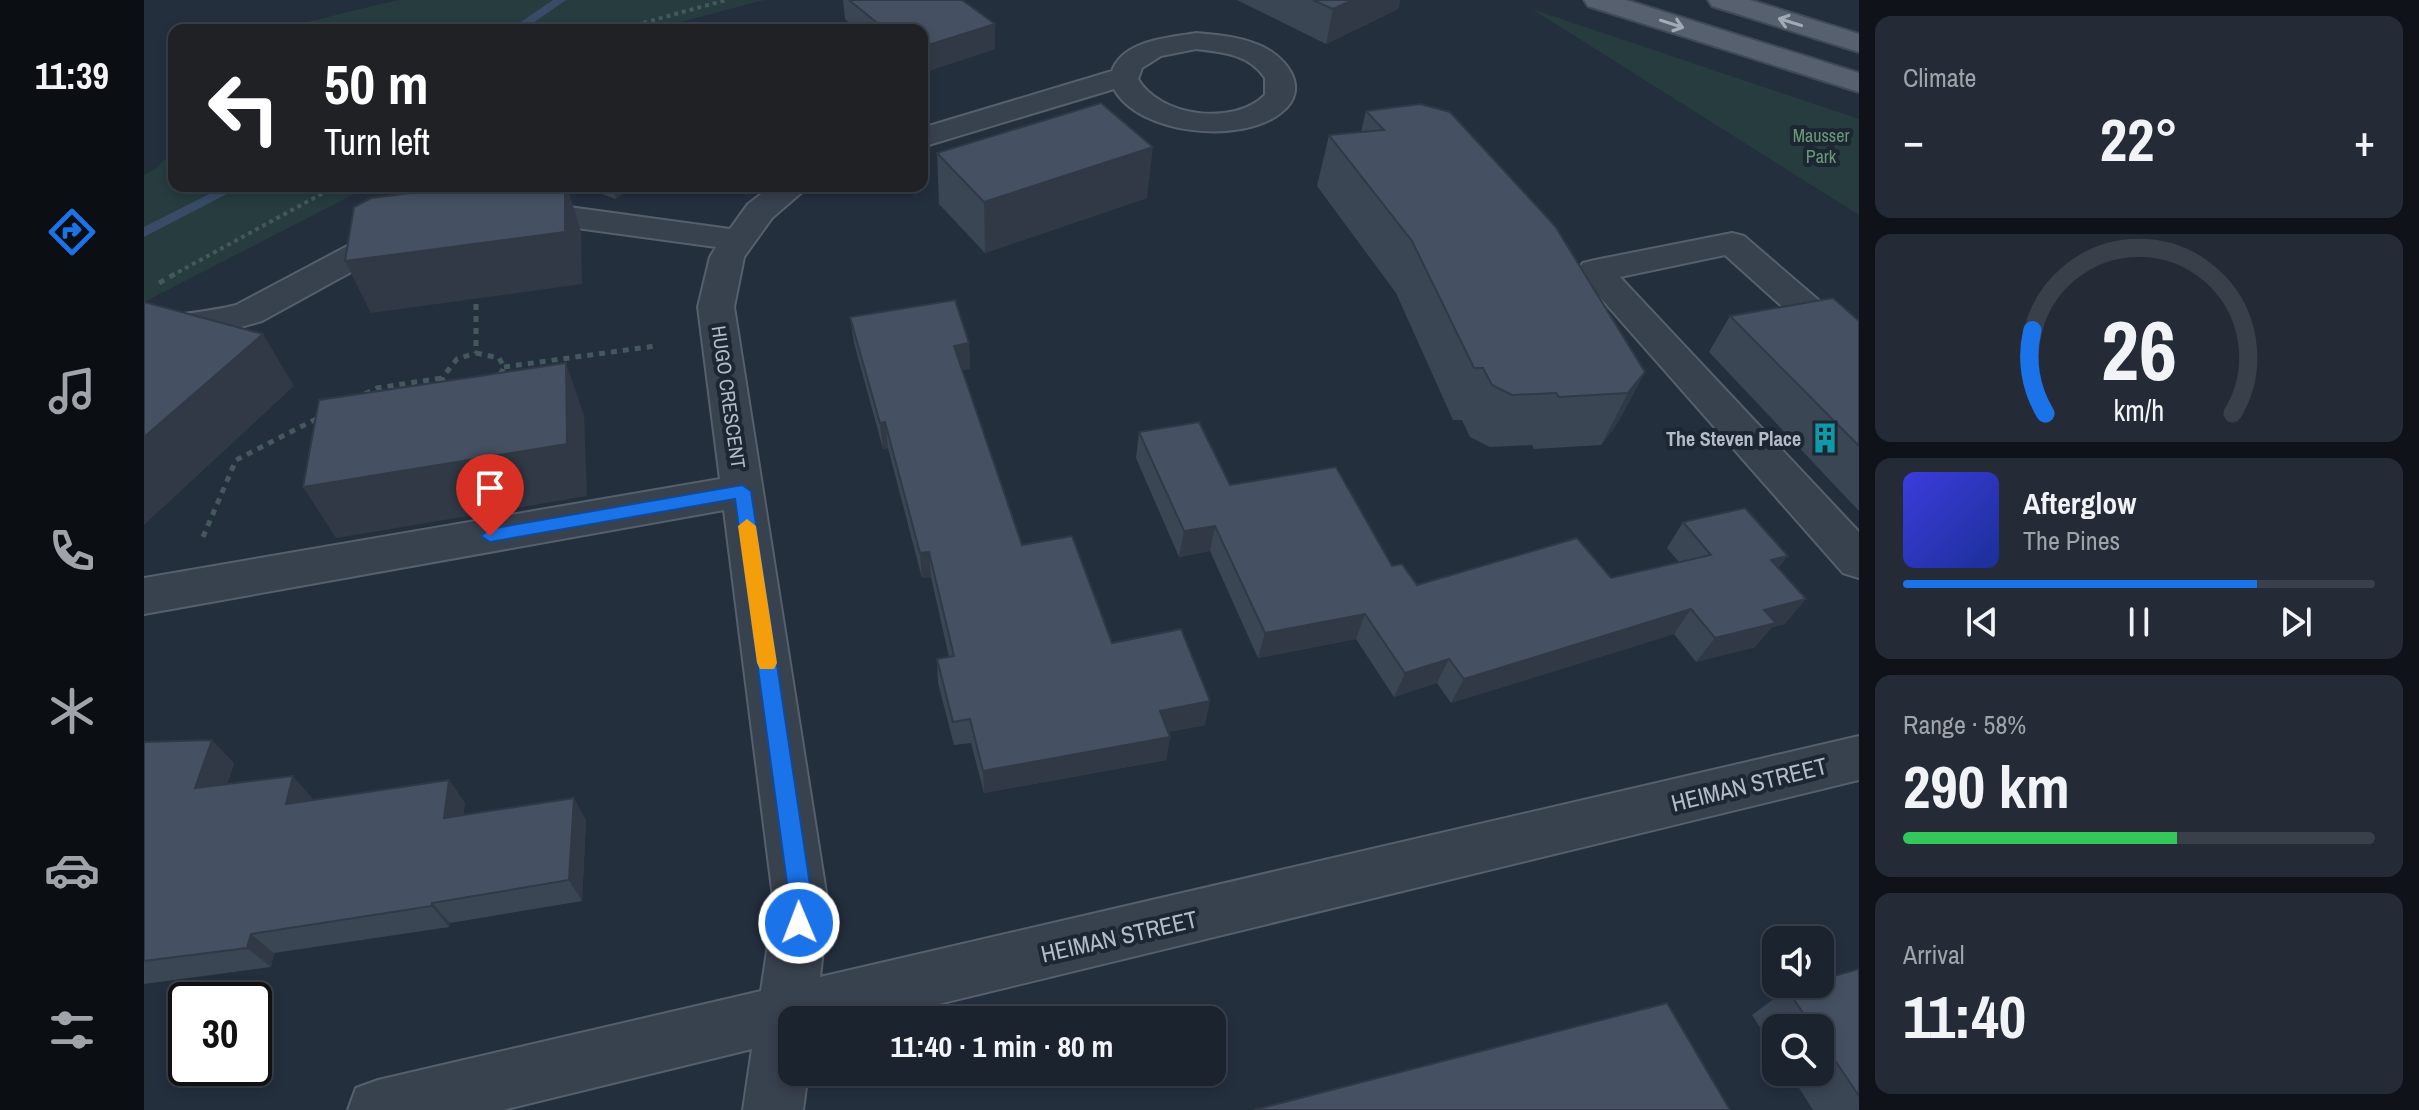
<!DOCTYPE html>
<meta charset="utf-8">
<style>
body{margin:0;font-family:"Archivo Narrow",sans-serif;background:#242b36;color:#f1f3f6;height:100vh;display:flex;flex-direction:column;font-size:30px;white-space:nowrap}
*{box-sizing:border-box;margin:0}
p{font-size:26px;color:#a0a4aa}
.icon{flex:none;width:44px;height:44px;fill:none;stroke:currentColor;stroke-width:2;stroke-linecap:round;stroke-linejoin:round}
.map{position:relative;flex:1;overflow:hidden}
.sheet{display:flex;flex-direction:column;gap:16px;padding:16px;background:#0f1319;width:560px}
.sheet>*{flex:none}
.top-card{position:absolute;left:24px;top:24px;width:760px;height:168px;border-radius:16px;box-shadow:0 4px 12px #0003,0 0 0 2px #39404a;background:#202124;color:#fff;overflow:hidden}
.tools{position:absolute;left:1618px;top:926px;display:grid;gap:16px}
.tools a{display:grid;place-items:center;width:72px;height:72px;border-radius:16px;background:#1b232e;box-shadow:0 4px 12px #0003,0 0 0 2px #39404a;font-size:40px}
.speed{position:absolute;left:24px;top:982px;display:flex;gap:16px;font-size:40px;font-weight:700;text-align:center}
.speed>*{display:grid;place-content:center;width:104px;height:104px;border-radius:50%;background:#1b232e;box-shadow:0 4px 12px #0003,0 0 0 2px #39404a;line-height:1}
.speed .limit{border:4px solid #111;border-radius:12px;background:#fff;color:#111}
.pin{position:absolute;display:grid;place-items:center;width:68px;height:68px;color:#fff;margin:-82px -34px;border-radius:50% 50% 50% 0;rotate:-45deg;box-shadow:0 0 8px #0007}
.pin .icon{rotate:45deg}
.me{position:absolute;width:88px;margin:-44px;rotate:359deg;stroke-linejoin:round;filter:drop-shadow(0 0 6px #0008)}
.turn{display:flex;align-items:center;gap:28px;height:168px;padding:0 24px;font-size:36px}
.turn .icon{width:104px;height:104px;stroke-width:2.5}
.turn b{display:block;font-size:56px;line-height:68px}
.big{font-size:60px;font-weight:700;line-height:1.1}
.sheet .widget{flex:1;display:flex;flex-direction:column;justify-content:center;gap:12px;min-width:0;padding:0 28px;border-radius:16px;background:#242b36}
.sheet .dial{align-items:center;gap:0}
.dial svg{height:208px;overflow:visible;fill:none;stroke:#39404a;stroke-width:7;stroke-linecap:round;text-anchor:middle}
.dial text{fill:#f1f3f6;stroke:none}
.song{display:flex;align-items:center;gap:24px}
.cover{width:96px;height:96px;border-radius:12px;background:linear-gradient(135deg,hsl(240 70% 55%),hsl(230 70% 35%))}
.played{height:8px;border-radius:4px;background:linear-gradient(90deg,#1a73e8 75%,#39404a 75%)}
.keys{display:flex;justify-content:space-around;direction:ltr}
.heat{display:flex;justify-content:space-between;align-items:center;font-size:44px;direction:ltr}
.charge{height:12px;border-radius:6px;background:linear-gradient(90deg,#34c759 58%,#39404a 0)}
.trip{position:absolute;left:634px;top:1006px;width:448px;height:80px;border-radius:16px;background:#1b232e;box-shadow:0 4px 12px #0003,0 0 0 2px #39404a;font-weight:700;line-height:80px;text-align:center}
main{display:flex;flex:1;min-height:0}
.menu{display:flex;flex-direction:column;width:144px;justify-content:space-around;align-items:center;background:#0b0e12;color:#a0a4aa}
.menu .icon{width:56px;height:56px}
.menu .on{color:#1a73e8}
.menu b{font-size:36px;color:#f1f3f6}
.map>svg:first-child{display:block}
.green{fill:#263c3f}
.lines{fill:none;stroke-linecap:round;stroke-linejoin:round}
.stream{fill:#394c67;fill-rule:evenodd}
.minor-casing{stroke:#565f6c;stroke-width:4}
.major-casing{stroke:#414a57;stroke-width:4}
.path-far1{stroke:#44595c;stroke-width:4;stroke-dasharray:4 4;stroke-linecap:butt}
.path{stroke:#44595c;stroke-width:5;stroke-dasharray:6 6;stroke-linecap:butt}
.minor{fill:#38414e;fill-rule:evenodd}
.major{fill:#56606e;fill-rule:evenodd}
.wall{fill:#3b4654}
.shaded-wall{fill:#303945}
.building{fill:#455162;stroke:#303945;stroke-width:2}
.oneway{stroke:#a1aab7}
.route{fill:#1a73e8;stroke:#114b97;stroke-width:2}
.slow{fill:#f59e0b}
.labels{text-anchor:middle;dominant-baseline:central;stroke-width:8;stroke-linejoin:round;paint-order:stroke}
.far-park-label{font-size:18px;fill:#6b9a76;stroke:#1d2633}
.street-label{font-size:20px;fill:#b4bcc9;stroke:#1d2633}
.poi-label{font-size:20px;font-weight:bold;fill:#b4bcc9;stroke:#1d2633;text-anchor:end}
.near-street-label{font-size:24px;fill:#b4bcc9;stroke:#1d2633}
</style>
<main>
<nav class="menu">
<b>11:39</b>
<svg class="icon on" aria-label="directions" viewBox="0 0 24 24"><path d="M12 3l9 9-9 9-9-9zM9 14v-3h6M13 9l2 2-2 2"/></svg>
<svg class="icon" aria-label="music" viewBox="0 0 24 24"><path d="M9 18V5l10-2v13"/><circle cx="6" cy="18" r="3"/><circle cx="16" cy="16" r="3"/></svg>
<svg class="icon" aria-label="phone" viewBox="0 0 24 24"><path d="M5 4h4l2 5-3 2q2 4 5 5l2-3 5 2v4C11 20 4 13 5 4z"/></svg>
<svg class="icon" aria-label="climate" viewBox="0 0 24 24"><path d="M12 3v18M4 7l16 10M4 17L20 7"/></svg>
<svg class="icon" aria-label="car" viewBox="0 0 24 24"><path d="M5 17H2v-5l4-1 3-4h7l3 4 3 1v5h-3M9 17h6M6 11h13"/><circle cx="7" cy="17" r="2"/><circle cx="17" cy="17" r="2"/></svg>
<svg class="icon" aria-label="filters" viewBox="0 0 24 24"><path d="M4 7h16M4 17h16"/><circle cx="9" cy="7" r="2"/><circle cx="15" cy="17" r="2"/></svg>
</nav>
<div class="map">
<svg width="1715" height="1110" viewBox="0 0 1715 1110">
<rect width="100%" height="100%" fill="#242f3e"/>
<path class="green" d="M254 0H620L506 30H130Z
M1388 9 1715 119V215Z
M30 149V186H226L0 302V175L13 168Z"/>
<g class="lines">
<path class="stream" d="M409 0H422L379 30H365Z
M81 186H98L0 237V227Z"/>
<g class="minor-casing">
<path id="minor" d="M1052 33C1072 35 1093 36 1112 44 1141 54 1168 88 1138 112 1099 145 995 135 970 89L778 147V128L968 71C979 40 1024 38 1052 33ZM1052 49C1078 52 1105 54 1121 78V95C1090 126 1016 117 994 79L998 68 1017 56Z
M628 186H665L628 218 600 257 590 307 684 905 676 977 1715 736V780L729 1020H648V1072H664L659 1110H599L608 1049 359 1110H204L212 1088 234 1080 617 991 630 905 580 510 0 614V578L576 479 554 307 566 257 572 247 374 220 362 217 357 210 362 203 374 200 586 229 604 204Z
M255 222 267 225 272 232 267 239 118 321 72 334 33 337 0 346V322C31 313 62 313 92 305L243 225Z
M1588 233 1600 236 1715 335V367L1702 364 1581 255 1476 277 1715 532V578L1699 573 1433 271 1439 263 1451 260Z"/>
</g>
<g class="major-casing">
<path id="major" d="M1440 0H1482L1715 73V92L1444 6Z
M1564 0H1606L1715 34V52L1568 6Z"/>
</g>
<path class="path-far1" d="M485 30 499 23 582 0
M27 276 192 186"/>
<path class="path" d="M15 283 31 274
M332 304V353
M332 353 355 358 360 367C350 391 326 397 303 388L298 378 313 359Z
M360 367 511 346
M221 394 233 388 298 378
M59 537 92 460 176 417"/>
<use href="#minor" class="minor"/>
<use href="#major" class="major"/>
</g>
<path class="wall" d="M699 0H818L851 24V49L778 73V30H714L701 19Z
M1093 0H1256L1254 9 1182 44Z
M1222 111 1501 372 1473 424 1457 445 1390 449 1388 445 1346 447 1326 437 1318 420H1309L1252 293 1173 186 1185 135 1217 132Z
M793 153 1003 198 841 253 795 204Z
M435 186H488L472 199Z
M1586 316 1715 321V511L1565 352Z
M706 317 825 343 826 369 818 370 878 545 968 643 1061 725 1024 732 1026 737 1022 760 840 793 827 743 810 745 794 683 793 659 805 657 787 577 778 578 744 448 739 449 710 343Z
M995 432 1086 485 1248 566 1273 585 1467 578 1535 562 1523 548 1539 522 1634 568 1641 624 1628 627 1611 647 1552 662 1530 634 1307 703 1293 683 1250 697 1212 639 1114 658 1066 551 1035 557 992 458Z
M0 742 90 763 83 784 169 799V800L305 780 321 803 319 815 442 820 438 901 306 923 305 927 130 953 127 967 0 984Z
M1715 969V1110H1669L1645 1072H1676V1028H1632V1052L1608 1015 1643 989Z"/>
<path class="shaded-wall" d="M1209 0H1256L1254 9 1182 44 1189 9Z
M851 24V49L778 73V47Z
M1009 147 1003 198 841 253 840 202Z
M421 186H423L437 232 438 284 227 313 201 261Z
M469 186H488L472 199Z
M119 334 150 386 0 525V437Z
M825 343 826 369 811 371 810 346Z
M422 363 440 415 443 496 192 538 159 487Z
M1501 372 1473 424 1457 445 1484 393Z
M741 422 744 448 739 449 736 423Z
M1071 526 1066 551 1035 557 1040 531Z
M785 552 787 577 778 578 776 553Z
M1644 556 1624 581 1627 560Z
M1662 599 1641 624 1628 627 1611 647 1552 662 1571 638 1620 610Z
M1547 609 1530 634 1307 703 1320 679Z
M1221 614 1212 639 1114 658 1121 633Z
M1305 659 1293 683 1250 697 1261 673Z
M1066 701 1061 725 1012 734 1016 711Z
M1026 737 1022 760 840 793 839 771Z
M68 740 90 763 74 810 51 788Z
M149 776 169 799 162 826 142 804Z
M305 780 321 803 316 840 300 818Z
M430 798 442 820 438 901 425 880Z
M288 903 306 923 305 927 288 906Z
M107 934 130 953 127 967 103 948Z"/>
<path class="building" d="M705 0H818L851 24 778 47V30H742Z
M1169 0H1209L1189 9Z
M957 103 1009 147 840 202 793 153Z
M1276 104 1306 112 1411 226 1501 372 1484 393 1415 397 1412 393 1368 395 1348 385 1339 368H1330L1268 241 1185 135 1240 130 1222 111Z
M321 186H421V232L201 261 210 207 227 198Z
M1689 298 1715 321V446L1586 316Z
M811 300 825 343 810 346 878 545 928 536 968 643 1037 629 1066 701 1016 711 1026 737 839 771 826 719 809 722 793 659 810 656 785 552 776 553 741 422 736 423 706 317Z
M0 302 119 334 0 437Z
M422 363 423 444 159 487 175 400Z
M1055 422 1086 485 1192 467 1248 566 1258 564 1273 585 1433 538 1467 578 1567 555 1539 522 1601 508 1644 556 1627 560 1662 599 1620 610 1632 623 1571 638 1547 609 1320 679 1305 659 1261 673 1221 614 1121 633 1071 526 1040 531 995 432Z
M68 740 51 788 149 776 142 804 305 780 300 818 430 798 425 880 288 903V906L107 934 103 948 0 961V742Z
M1715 969V1096L1676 1038V1028H1669L1643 989 1662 984H1676V980Z
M1523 1003 1586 1110H1110Z"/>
<defs><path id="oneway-shaft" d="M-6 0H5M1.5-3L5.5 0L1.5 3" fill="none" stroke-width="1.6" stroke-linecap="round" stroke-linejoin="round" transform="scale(2)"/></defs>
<g class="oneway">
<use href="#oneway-shaft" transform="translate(1646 22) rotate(-163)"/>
<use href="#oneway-shaft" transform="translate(1528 24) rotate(18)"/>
</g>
<path class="route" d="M598 485 607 491 669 905 663 931 655 934 647 931 643 923 646 905 591 499 346 542 337 536 346 529Z"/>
<path class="slow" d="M603 519 612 526 633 663 630 669H616L613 663 594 526Z"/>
<defs>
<g id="building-bare" transform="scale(2.4)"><path d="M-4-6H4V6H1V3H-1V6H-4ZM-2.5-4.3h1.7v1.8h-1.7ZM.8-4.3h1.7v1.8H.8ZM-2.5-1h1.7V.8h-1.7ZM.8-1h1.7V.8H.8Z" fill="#0f9aa8" stroke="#1d2633" stroke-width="2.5" paint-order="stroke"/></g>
</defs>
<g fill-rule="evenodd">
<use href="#building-bare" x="1681" y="438"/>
</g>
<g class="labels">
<g class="far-park-label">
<text x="1677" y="135">Mausser<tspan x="1677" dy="21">Park</tspan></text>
</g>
<g class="street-label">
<text transform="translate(585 397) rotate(82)">HUGO CRESCENT</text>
</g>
<g class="poi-label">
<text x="1657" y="438">The Steven Place</text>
</g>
<g class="near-street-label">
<text transform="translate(1605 784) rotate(-14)">HEIMAN STREET</text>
<text transform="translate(975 936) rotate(-13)">HEIMAN STREET</text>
</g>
</g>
</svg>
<div class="tools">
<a><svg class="icon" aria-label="sound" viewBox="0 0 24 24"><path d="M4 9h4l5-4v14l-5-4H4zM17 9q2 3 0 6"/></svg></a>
<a><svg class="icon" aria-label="search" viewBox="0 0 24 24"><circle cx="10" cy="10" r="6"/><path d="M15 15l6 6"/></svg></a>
</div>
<div class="speed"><div class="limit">30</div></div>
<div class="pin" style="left:346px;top:536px;background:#d93025"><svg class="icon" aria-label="arrive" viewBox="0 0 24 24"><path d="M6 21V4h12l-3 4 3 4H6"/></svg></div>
<svg class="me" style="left:655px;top:923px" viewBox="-20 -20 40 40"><circle r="17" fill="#1a73e8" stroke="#fff" stroke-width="3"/><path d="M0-11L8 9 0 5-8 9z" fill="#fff"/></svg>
<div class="trip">11:40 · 1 min · 80 m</div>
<div class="top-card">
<div class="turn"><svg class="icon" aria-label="left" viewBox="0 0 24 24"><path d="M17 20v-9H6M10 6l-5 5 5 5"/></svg><div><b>50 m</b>Turn left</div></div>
</div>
</div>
<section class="sheet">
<div class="widget"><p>Climate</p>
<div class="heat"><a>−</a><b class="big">22°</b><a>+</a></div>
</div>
<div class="widget dial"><svg viewBox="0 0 100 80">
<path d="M14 69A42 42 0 1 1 86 69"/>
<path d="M14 69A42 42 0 0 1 9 37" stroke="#1a73e8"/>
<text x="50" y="56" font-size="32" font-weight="700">26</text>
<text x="50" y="72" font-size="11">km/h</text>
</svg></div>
<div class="widget">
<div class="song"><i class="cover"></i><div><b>Afterglow</b><p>The Pines</p></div></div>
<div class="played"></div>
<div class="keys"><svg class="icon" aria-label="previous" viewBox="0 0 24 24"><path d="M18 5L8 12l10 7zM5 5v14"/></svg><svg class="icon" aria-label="pause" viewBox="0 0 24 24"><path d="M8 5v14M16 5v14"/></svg><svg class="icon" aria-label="next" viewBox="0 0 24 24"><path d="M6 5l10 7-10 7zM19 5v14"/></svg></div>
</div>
<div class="widget"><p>Range · 58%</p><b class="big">290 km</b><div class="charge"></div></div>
<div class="widget"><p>Arrival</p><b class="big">11:40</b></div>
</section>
</main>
